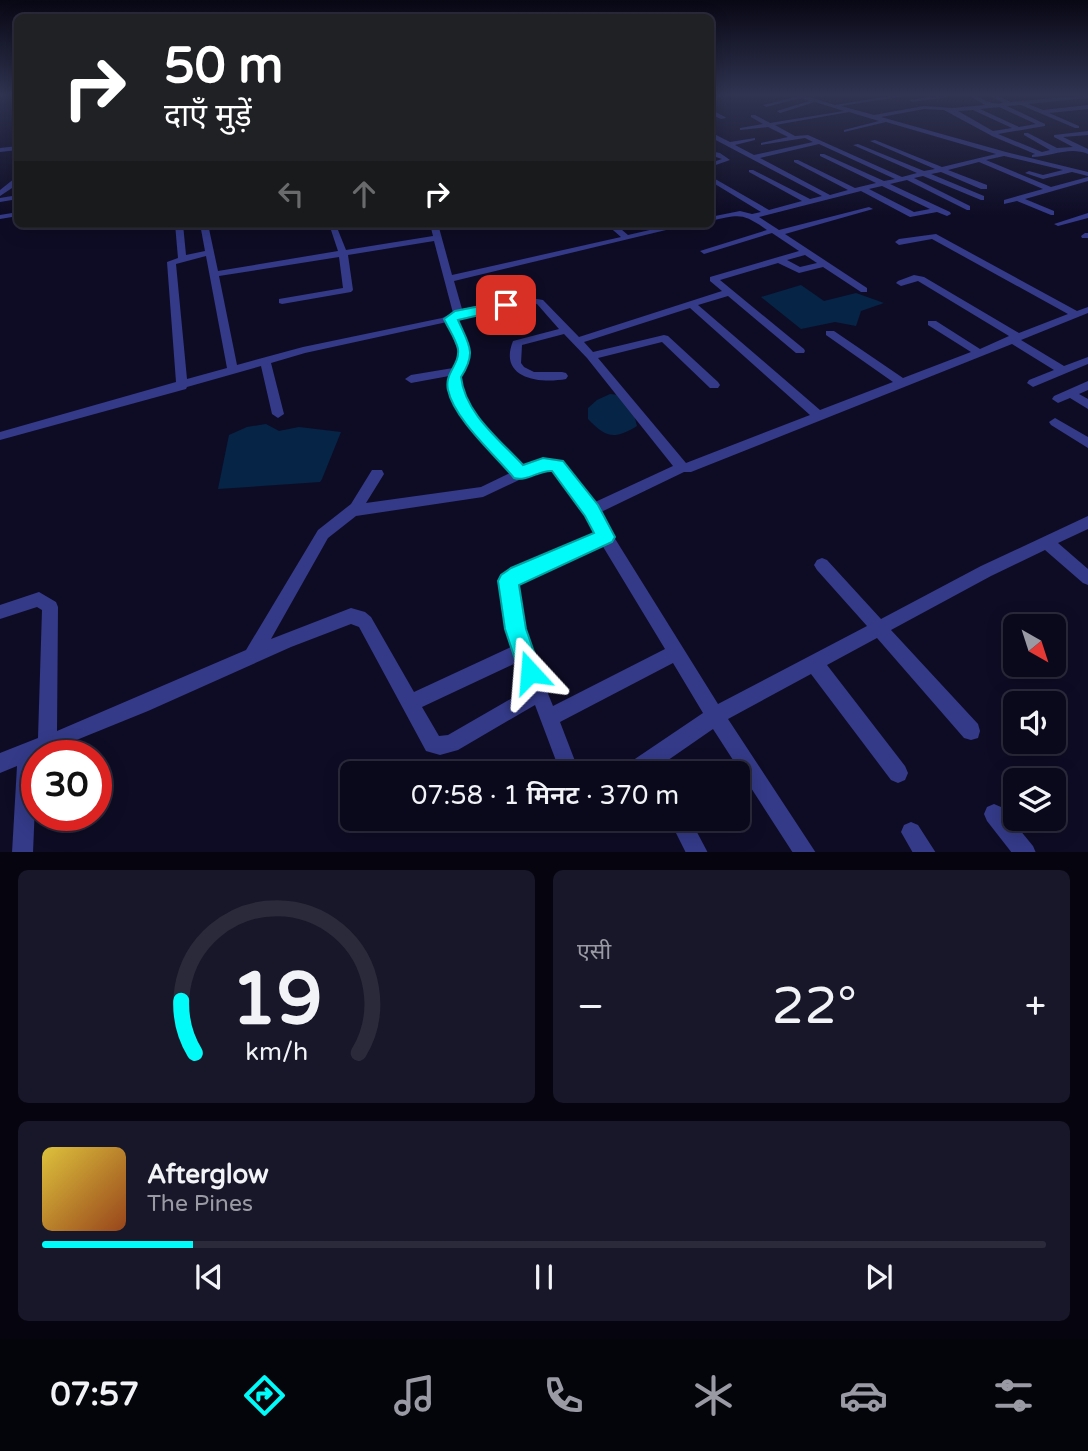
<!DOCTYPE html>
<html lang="hi">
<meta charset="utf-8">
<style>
body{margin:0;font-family:"Varela Round","Noto Sans Devanagari",sans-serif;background:#181729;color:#f1f3f6;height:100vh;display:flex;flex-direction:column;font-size:26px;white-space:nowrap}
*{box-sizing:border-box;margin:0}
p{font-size:23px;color:#999aa3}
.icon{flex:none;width:38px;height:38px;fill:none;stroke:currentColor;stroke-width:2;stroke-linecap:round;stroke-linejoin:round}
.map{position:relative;height:852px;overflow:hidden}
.panel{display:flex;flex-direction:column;gap:18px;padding:18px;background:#06050f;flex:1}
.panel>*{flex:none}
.hud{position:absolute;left:14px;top:14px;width:700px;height:214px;border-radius:10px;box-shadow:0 4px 18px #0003,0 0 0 2px #2a2a3b;background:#202124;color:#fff;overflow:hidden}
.needle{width:46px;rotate:141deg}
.fabs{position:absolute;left:1003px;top:614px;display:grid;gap:14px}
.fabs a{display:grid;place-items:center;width:63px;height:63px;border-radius:10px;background:#0a091c;box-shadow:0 4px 18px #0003,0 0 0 2px #2a2a3b;font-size:35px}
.speed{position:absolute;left:21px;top:740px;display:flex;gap:14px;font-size:35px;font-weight:700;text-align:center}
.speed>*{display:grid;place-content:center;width:91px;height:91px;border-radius:50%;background:#0a091c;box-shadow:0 4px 18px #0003,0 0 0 2px #2a2a3b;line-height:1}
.speed .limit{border:10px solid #d22;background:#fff;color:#111}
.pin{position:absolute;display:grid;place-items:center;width:60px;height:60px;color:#fff;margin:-30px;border-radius:14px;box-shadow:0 4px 10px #0006}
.me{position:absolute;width:77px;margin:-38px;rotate:341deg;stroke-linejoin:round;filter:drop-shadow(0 0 5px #0008)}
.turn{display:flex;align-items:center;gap:24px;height:147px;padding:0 35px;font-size:32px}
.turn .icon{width:91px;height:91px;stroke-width:2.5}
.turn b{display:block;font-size:49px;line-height:60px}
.lanes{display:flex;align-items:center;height:66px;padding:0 35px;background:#0003;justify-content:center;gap:35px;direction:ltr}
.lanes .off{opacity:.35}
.big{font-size:52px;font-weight:600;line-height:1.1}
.panel .tile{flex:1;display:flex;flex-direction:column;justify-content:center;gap:10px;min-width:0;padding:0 24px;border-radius:10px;background:#181729}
.panel .dial{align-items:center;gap:0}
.dial svg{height:182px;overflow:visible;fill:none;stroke:#2a2a3b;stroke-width:7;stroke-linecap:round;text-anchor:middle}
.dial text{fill:#f1f3f6;stroke:none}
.song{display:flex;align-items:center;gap:21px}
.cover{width:84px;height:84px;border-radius:10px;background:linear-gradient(135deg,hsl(50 70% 55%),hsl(20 70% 35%))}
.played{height:7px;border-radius:4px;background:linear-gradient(90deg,#00fbf9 15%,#2a2a3b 15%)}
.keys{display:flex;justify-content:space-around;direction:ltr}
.heat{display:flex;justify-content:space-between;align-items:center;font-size:38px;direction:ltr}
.panel .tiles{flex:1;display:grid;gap:18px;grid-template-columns:1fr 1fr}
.tile:last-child{grid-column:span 2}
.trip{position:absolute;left:340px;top:761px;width:410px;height:70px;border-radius:10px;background:#0a091c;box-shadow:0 4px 18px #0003,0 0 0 2px #2a2a3b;font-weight:600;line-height:70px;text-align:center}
.menu{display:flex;height:112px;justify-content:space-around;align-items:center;background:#04040b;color:#999aa3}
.menu .icon{width:49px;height:49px}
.menu .on{color:#00fbf9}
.menu b{font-size:32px;color:#f1f3f6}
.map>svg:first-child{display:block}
.water{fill:#062445}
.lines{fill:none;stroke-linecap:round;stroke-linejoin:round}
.minor{fill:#343a88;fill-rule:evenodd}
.route{fill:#00fbf9;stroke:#00a3a2;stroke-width:2}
</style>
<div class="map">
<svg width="1088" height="853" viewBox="0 0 1088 853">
<rect width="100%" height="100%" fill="#0e0c25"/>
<path class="water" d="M801 285 824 301 856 293 884 303 861 311 856 326 835 322 801 329 761 297Z
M610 394 619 395 632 408 637 426C614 440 606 438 588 419V408L597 400Z
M266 424 279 431 299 427 341 432 322 479 320 482 218 489 229 435 247 427Z"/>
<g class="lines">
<path class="minor" d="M728 95 710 100V96Z
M793 95H803L835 105 895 95H912L841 106 874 115 924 106 952 108 985 105 968 95C983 95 985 105 1003 103L989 95H996L1011 102 1088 95V98L1028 104 1043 110 1088 105V109L1049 113 1079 126V128H1075L1021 105 1007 106 1045 124V126L998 134 1042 152 1050 150 1024 135V133H1028L1057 148 1073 147 1054 137V135L1088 131V135L1063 137 1088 149V154C1069 146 1051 157 1032 157V155L1035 154 992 136 944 110 924 109 881 117 1006 152 1088 172V176L1072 172 1043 179 1025 173 1029 171 1043 175 1063 170 1004 156 986 160 1051 187 1088 177V181L1025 199 1054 211V215H1051L1017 201 1004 204V200L1043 189 979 162 948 170 987 185V189H981L941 172 931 174 984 196V200H981L923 176 914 178 970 206V210H967L907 180 890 184 950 212 951 214 947 216 937 212 910 217 861 191 759 217 779 230 869 207 873 209 785 234 867 288V292H861L823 267 799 273 778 263 720 280 804 349 805 351 804 353H796L728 296 698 305 820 410 893 382 826 335V331H834L903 378 971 352 928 325V321H936L980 349 1009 336 918 281 901 286 896 283 898 281 914 275 924 277 1019 333 1068 314 932 239 899 245 895 242 899 239 936 234 1077 311 1088 307V313L1021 340 1064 366 1088 357V364L1033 387 1027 383 1029 380 1054 370 1012 344 691 472H684L599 513 718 704 867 626 817 570 814 565 817 560 822 558 827 560 881 619 981 566 1088 516V529L1058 543 1088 569V585L1083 583 1045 550 991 576 891 630 978 724 980 731 978 738 971 740 964 738 877 638 827 665 905 766 908 773 905 780 898 783 891 780 811 674 728 719 816 853H793L713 729 648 774H621L623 767 703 713 673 663 560 722 580 774H561L535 705 458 750 440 755 426 751 359 627 351 624 291 647 148 711 37 756 33 853H12L17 766 0 773V753L38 738 42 610 37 607 0 619V605L39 592 56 602 58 607 57 731 246 650 318 530 351 504 372 470H382L384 474 366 503 481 487 512 472C491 447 446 411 449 376L411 383 405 379 411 375 453 368 460 356 447 322 305 353 271 363 284 414 278 418 272 414 261 366 187 387 186 389 0 440V432L176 382 167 262 178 258 175 224H183L186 255 205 251 200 224H208L218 271 338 251 329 224 336 225 346 250 433 236 430 224H438L452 275 621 237 606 224H615L628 235 676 224H691L454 281 462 309C488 304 517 294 543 300L579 337 722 291 710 281V277L799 251 772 233 704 254 700 251 767 230C741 212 740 215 710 221V217L740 211 752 214 761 212 710 181V176L769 210 802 201 749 172V170H753L810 199 822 196 710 137V132L730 142 755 138V140L735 145 754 155 813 142 805 138 761 145V143L788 137 768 127 740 130V128L763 124 751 117V115H755L770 123 844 111 815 102 780 113 777 111 809 101 801 98 766 107 763 105 795 97ZM999 107 1036 124 1019 127 980 109ZM973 110 1012 128 993 131 958 111ZM849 112 879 121 844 130V132L886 122 996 154 942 167 875 140 870 141 935 169 924 171 858 144 853 145 917 173 902 177 808 135 795 136 775 125ZM819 144 895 179 884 181 824 154H820V156L876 183 855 188 798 160H794V162L848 190 830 195 760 158ZM882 186 930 209 914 212 869 189ZM434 241 453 313 442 318 303 347 237 365 219 276 339 257 343 288 279 299V303L282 304 351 292 353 290 348 255ZM805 255 817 263 800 267 787 260ZM206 256 227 368 187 379 176 264ZM528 303 537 304 559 329 513 341C498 378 539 384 566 379L568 376 566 373 562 372H534L524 367 521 363 522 345 564 334 587 358 673 466 593 503C570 472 565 446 522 467 505 447 453 404 460 376 462 369 468 363 470 356L456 319 463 315ZM690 308 810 415 686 463 598 358 662 342 710 388H718L720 385 718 382 668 336 664 335 593 352 584 342ZM550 468 585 513 596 534 513 569 503 576 499 586 513 646 414 692 371 617 365 612 351 608 271 639 328 538 356 516 483 497 538 471ZM602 545 665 649 553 706 534 659 515 585 523 579ZM518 662 528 689 448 735 439 736 422 707Z
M944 95 948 97 912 102 909 100Z
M710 109 725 117 726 118 721 119 710 114Z
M18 146V150L0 152V148Z
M710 151 720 153 730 160 710 167V163L722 159 710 155Z
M15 178H18V184L0 196V190Z
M18 195V199L0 202V198Z
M18 212V216L0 219V215Z
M1088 213V218L1058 226 1054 224Z
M1085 233H1088V238H1082L1081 236Z
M1088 381V390L1079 394 1088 399V409L1070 398 1058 403 1052 399 1054 396Z
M1055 418 1088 437V448L1051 425 1049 422Z
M994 804 1001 807 1033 846 1036 853H1012L987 821 984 814 987 807Z
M669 819H690L708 853H686Z
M911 822 918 825 936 853H913L901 832 904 825Z"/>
</g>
<linearGradient id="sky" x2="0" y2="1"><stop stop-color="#080714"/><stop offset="0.44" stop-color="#303451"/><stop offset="1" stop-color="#303451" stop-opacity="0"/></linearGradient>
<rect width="1088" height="215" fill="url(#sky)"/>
<path class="route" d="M506 301 510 302V308L458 320C469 345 477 352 461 377 465 413 499 439 523 465L543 458 563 461 598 505 615 537 612 542 519 585 526 629 541 672 538 680 530 683 522 680 505 629 498 581 501 575 511 568 594 533 585 516 552 471C539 470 527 482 514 478 495 455 454 419 448 390 444 373 460 365 458 349 456 339 448 328 444 319L455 311Z"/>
</svg>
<div class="fabs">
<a><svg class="needle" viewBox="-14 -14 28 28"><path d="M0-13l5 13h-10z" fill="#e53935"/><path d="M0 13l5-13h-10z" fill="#999aa3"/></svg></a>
<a><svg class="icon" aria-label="sound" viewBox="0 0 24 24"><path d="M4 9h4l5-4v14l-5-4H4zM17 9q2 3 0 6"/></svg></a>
<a><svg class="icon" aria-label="layers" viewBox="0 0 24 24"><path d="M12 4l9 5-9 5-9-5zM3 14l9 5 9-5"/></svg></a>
</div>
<div class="speed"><div class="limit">30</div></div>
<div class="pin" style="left:506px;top:305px;background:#d93025"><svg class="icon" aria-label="arrive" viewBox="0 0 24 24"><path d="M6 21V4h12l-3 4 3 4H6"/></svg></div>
<svg class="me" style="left:530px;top:672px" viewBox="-20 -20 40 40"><path d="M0-17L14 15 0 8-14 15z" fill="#00fbf9" stroke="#fff" stroke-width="4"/></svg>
<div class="trip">07:58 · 1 मिनट · 370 m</div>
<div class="hud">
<div class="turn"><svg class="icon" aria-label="right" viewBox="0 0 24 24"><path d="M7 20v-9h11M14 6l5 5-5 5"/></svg><div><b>50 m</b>दाएँ मुड़ें</div></div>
<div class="lanes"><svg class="icon off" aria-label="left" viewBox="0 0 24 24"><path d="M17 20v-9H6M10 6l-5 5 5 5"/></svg><svg class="icon off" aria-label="ahead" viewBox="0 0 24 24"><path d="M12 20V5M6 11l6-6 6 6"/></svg><svg class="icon" aria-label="right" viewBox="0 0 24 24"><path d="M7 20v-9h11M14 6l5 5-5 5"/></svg></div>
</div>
</div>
<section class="panel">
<div class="tiles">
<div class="tile dial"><svg viewBox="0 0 100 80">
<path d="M14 69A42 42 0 1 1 86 69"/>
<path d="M14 69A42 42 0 0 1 8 46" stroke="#00fbf9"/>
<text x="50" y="56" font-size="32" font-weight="700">19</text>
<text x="50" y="72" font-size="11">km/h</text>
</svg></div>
<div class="tile"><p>एसी</p>
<div class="heat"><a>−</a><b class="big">22°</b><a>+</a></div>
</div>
<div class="tile">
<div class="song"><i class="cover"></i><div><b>Afterglow</b><p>The Pines</p></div></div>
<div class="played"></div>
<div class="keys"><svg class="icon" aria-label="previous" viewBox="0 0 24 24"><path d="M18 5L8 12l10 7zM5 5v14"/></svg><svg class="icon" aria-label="pause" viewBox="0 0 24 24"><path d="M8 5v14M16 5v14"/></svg><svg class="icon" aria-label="next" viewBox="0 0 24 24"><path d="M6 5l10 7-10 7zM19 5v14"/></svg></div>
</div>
</div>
</section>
<nav class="menu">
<b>07:57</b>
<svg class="icon on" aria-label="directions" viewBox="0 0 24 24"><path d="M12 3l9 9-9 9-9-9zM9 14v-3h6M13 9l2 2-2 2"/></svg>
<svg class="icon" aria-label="music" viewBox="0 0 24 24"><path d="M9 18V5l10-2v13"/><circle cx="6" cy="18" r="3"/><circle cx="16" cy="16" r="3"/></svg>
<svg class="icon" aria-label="phone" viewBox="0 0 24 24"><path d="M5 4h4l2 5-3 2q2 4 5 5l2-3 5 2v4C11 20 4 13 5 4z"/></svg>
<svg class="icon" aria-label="climate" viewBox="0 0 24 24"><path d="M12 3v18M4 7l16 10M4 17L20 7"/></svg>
<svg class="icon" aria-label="car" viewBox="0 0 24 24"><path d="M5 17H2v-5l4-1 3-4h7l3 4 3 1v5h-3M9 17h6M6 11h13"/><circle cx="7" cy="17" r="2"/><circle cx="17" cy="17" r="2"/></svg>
<svg class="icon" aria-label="filters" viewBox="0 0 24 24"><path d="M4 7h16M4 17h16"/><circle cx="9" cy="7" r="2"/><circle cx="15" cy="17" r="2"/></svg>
</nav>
